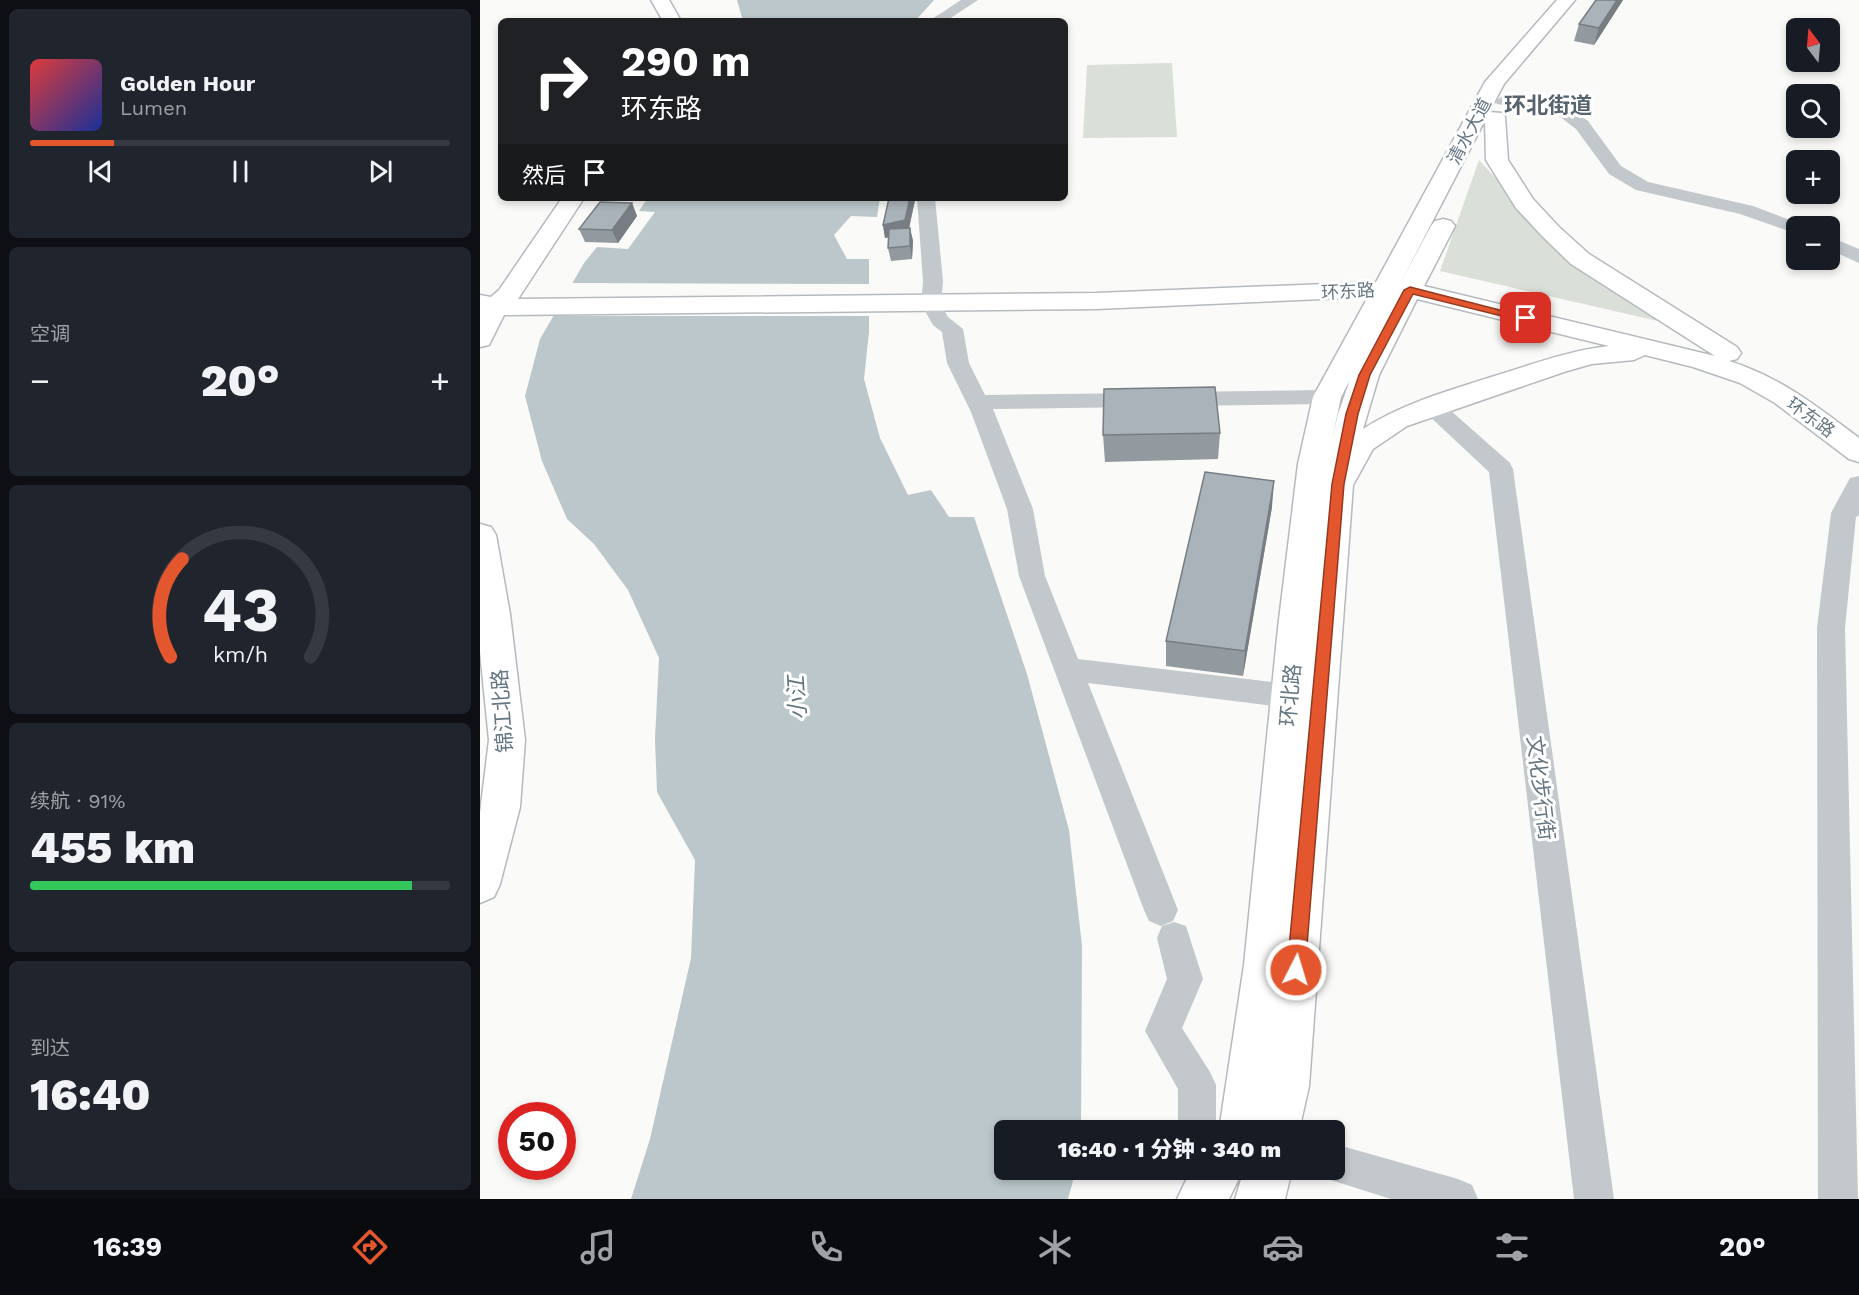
<!DOCTYPE html>
<html lang="zh">
<meta charset="utf-8">
<style>
body{margin:0;font-family:"Work Sans","Noto Sans SC",sans-serif;background:#20242c;color:#f1f3f6;height:100vh;display:flex;flex-direction:column;font-size:22px;white-space:nowrap}
*{box-sizing:border-box;margin:0}
p{font-size:20px;color:#9ea1a6}
.icon{flex:none;width:33px;height:33px;fill:none;stroke:currentColor;stroke-width:2;stroke-linecap:round;stroke-linejoin:round}
.map{position:relative;flex:1;overflow:hidden}
.details{display:flex;flex-direction:column;gap:9px;padding:9px;background:#0d0f14;width:480px}
.details>*{flex:none}
.guide{position:absolute;left:18px;top:18px;width:570px;height:183px;border-radius:9px;box-shadow:0 3px 9px #0003;background:#202124;color:#fff;overflow:hidden}
.needle{width:39px;rotate:344deg}
.tools{position:absolute;left:1306px;top:18px;display:grid;gap:12px}
.tools a{display:grid;place-items:center;width:54px;height:54px;border-radius:9px;background:#171b24;box-shadow:0 3px 9px #0003;font-size:30px}
.speed{position:absolute;left:18px;top:1102px;display:flex;gap:12px;font-size:30px;font-weight:700;text-align:center}
.speed>*{display:grid;place-content:center;width:78px;height:78px;border-radius:50%;background:#171b24;box-shadow:0 3px 9px #0003;line-height:1}
.speed .limit{border:9px solid #d22;background:#fff;color:#111}
.pin{position:absolute;display:grid;place-items:center;width:51px;height:51px;color:#fff;margin:-26px;border-radius:12px;box-shadow:0 3px 9px #0006}
.me{position:absolute;width:66px;margin:-33px;rotate:5deg;stroke-linejoin:round;filter:drop-shadow(0 0 4px #0008)}
.turn{display:flex;align-items:center;gap:21px;height:126px;padding:0 24px;font-size:27px}
.turn .icon{width:78px;height:78px;stroke-width:2.5}
.turn b{display:block;font-size:42px;line-height:51px}
.then{display:flex;align-items:center;height:57px;padding:0 24px;background:#0003;gap:12px;font-size:22px}
.big{font-size:45px;font-weight:800;line-height:1.1}
.details .card{flex:1;display:flex;flex-direction:column;justify-content:center;gap:9px;min-width:0;padding:0 21px;border-radius:9px;background:#20242c}
.details .dial{align-items:center;gap:0}
.dial svg{height:156px;overflow:visible;fill:none;stroke:#363941;stroke-width:7;stroke-linecap:round;text-anchor:middle}
.dial text{fill:#f1f3f6;stroke:none}
.song{display:flex;align-items:center;gap:18px}
.cover{width:72px;height:72px;border-radius:9px;background:linear-gradient(135deg,hsl(0 70% 55%),hsl(230 70% 35%))}
.played{height:6px;border-radius:3px;background:linear-gradient(90deg,#e4572e 20%,#363941 20%)}
.keys{display:flex;justify-content:space-around;direction:ltr}
.heat{display:flex;justify-content:space-between;align-items:center;font-size:33px;direction:ltr}
.charge{height:9px;border-radius:4px;background:linear-gradient(90deg,#34c759 91%,#363941 0)}
.trip{position:absolute;left:514px;top:1120px;width:351px;height:60px;border-radius:9px;background:#171b24;box-shadow:0 3px 9px #0003;font-weight:800;line-height:60px;text-align:center}
.menu{display:flex;height:96px;justify-content:space-around;align-items:center;background:#090b0e;color:#9ea1a6}
.menu .icon{width:42px;height:42px}
.menu .current{color:#e4572e}
.menu b{font-size:27px;color:#f1f3f6}
main{display:flex;flex:1;min-height:0}
.map>svg:first-child{display:block}
.green{fill:#dadfd7}
.water{fill:#bbc7cb}
.pier{fill:#fafaf8}
.lines{fill:none;stroke-linecap:round;stroke-linejoin:round}
.major-casing{stroke:#b5babe;stroke-width:3}
.minor{fill:#c3c8cc;fill-rule:evenodd}
.major{fill:#fff;fill-rule:evenodd}
.wall{fill:#929a9f}
.shaded-wall{fill:#777d82}
.building{fill:#aab3b9;stroke:#777d82;stroke-width:1.5}
.route{fill:#e4572e;stroke:#94391e;stroke-width:1.5}
.labels{text-anchor:middle;dominant-baseline:central;stroke-width:6;stroke-linejoin:round;paint-order:stroke}
.far-street-label{font-size:18px;fill:#657683;stroke:#fff}
.street-label{font-size:21px;fill:#657683;stroke:#fff}
.far-district-label{font-size:22px;font-weight:bold;fill:#57646e;stroke:#fff}
.water-label{font-size:22px;font-style:italic;fill:#60757c;stroke:#fff}
</style>
<main>
<section class="details">
<div class="card">
<div class="song"><i class="cover"></i><div><b>Golden Hour</b><p>Lumen</p></div></div>
<div class="played"></div>
<div class="keys"><svg class="icon" aria-label="previous" viewBox="0 0 24 24"><path d="M18 5L8 12l10 7zM5 5v14"/></svg><svg class="icon" aria-label="pause" viewBox="0 0 24 24"><path d="M8 5v14M16 5v14"/></svg><svg class="icon" aria-label="next" viewBox="0 0 24 24"><path d="M6 5l10 7-10 7zM19 5v14"/></svg></div>
</div>
<div class="card"><p>空调</p>
<div class="heat"><a>−</a><b class="big">20°</b><a>+</a></div>
</div>
<div class="card dial"><svg viewBox="0 0 100 80">
<path d="M14 69A42 42 0 1 1 86 69"/>
<path d="M14 69A42 42 0 0 1 20 19" stroke="#e4572e"/>
<text x="50" y="56" font-size="32" font-weight="700">43</text>
<text x="50" y="72" font-size="11">km/h</text>
</svg></div>
<div class="card"><p>续航 · 91%</p><b class="big">455 km</b><div class="charge"></div></div>
<div class="card"><p>到达</p><b class="big">16:40</b></div>
</section>
<div class="map">
<svg width="1379" height="1199" viewBox="0 0 1379 1199">
<rect width="100%" height="100%" fill="#fafaf8"/>
<path class="green" d="M692 63 697 137 603 138 607 65Z
M999 160 1060 226 1182 322 960 271Z"/>
<path class="water" d="M257 0H454L435 21H263Z
M172 198H400L397 217 371 216 354 235 367 259H389V332L384 379 400 438 428 495 451 490 469 517H494L547 674 589 830 602 946 601 1131H525V1170H596L588 1199H151L170 1139 211 958 215 860 177 792 175 739 179 658 148 590 114 544 87 519 62 461 45 396 60 339 104 263 117 247 148 249 175 212 159 211 165 202Z"/>
<path class="pier" d="M89 283 392 284V316H70Z"/>
<g class="lines">
<g class="major-casing">
<path id="major" d="M171 0H189L201 21H183Z
M1077 0H1095L1024 84 1009 112 1022 113 1025 117 1028 160 1053 199 1079 227 1109 254 1257 347 1261 353 1257 359 1249 361C1302 378 1335 405 1379 438V462L1369 459 1295 403 1260 383 1213 367 1165 355 1154 360 1112 364 1087 371 927 426 893 449 873 485 829 1086 819 1131H739L764 965 798 628 818 464 833 397 888 297 616 309 24 315 9 345 0 347V295L11 297 19 290 82 198H104L38 299 616 293 896 282 1005 82ZM1005 120 1006 160 1036 208 1063 237 1091 264 1235 356 944 286 975 226 971 221 963 219 955 221 951 226 921 282ZM937 299 1129 346C1092 350 1056 363 1021 374 974 389 925 402 883 429L899 375ZM870 380 858 414 852 440 861 397Z
M0 524 11 527 16 535 30 614 45 740 40 807 20 884 14 897 0 903V813L9 740 0 652Z
M711 1170H763L749 1199H697Z
M764 1170H812L805 1199H755Z"/>
</g>
<path class="minor" d="M481 0H498L466 21H449Z
M1023 96 1086 105 1108 121 1141 166 1168 182 1273 206 1326 226H1317V234L1260 214 1156 190 1129 174 1096 129 1075 113 1017 104 1015 101Z
M437 198H455L463 281 461 304 468 317 483 329 489 363 505 395 660 393 668 395 671 400 668 405 660 407 513 409 553 509 565 576 598 659 810 684 820 688 825 696 820 704 810 708 608 683 698 910 693 921 681 926 669 921 664 910 539 576 527 509 491 412 467 363 462 332 453 325 441 304 443 281Z
M1350 237 1379 249V263L1350 250Z
M847 390 855 392 858 397 855 402 847 404 701 406 693 404 690 399 693 394 701 392Z
M953 400 961 402 1030 463 1033 469 1134 1199H1094L1009 472 945 412 942 407 945 402Z
M1379 476V515L1376 517 1365 628 1378 1199H1338L1337 628 1351 513 1370 478Z
M694 922 706 926 723 979 702 1028 730 1072 736 1085V1126L734 1131H700L698 1126V1089L665 1031 687 979 677 938 682 926Z
M855 1144 978 1179 992 1185 998 1199H911L841 1177 838 1170H855Z"/>
<use href="#major" class="major"/>
</g>
<path class="wall" d="M1116 0H1143L1114 45 1094 41 1099 24Z
M435 200 429 228H430L433 241 432 259 411 261 408 248 409 237 405 238 403 225Z
M152 203 157 216 138 243 105 242 99 229Z
M740 433 738 459 625 462 623 435Z
M792 507 763 676 686 666V641Z"/>
<path class="shaded-wall" d="M1137 0H1143L1114 45 1119 28Z
M430 198H434L435 200 428 233 405 238 403 225Z
M152 203 157 216 138 243 132 230Z
M430 228 433 241 432 259 430 246Z
M794 481 792 507 763 676 765 651Z"/>
<path class="building" d="M1116 0H1137L1119 28 1099 24Z
M409 198H430L425 220 403 225Z
M120 202 152 203 132 230 99 229Z
M430 228V246L408 248 409 229Z
M735 387 740 433 623 435 624 389Z
M725 472 794 481 765 651 686 641Z"/>
<path class="route" d="M930 287 1051 318 1046 322 933 294 890 375 878 414 864 484 825 970 822 976 816 979 810 976 807 970 852 484 866 414 879 375 924 290Z"/>
<g class="labels">
<g class="far-street-label">
<text transform="translate(989 131) rotate(-62)">清水大道</text>
<text transform="translate(868 291) rotate(-3)">环东路</text>
<text transform="translate(1331 417) rotate(36)">环东路</text>
</g>
<g class="street-label">
<text transform="translate(810 695) rotate(-85)">环北路</text>
<text transform="translate(22 711) rotate(-94)">锦江北路</text>
<text transform="translate(1061 788) rotate(83)">文化步行街</text>
</g>
<g class="far-district-label">
<text x="1068" y="105">环北街道</text>
</g>
<g class="water-label">
<text transform="translate(317 698) rotate(-93)">小江</text>
</g>
</g>
</svg>
<div class="tools">
<a><svg class="needle" viewBox="-14 -14 28 28"><path d="M0-13l5 13h-10z" fill="#e53935"/><path d="M0 13l5-13h-10z" fill="#9ea1a6"/></svg></a>
<a><svg class="icon" aria-label="search" viewBox="0 0 24 24"><circle cx="10" cy="10" r="6"/><path d="M15 15l6 6"/></svg></a>
<a>+</a>
<a>−</a>
</div>
<div class="speed"><div class="limit">50</div></div>
<div class="pin" style="left:1046px;top:318px;background:#d93025"><svg class="icon" aria-label="arrive" viewBox="0 0 24 24"><path d="M6 21V4h12l-3 4 3 4H6"/></svg></div>
<svg class="me" style="left:816px;top:970px" viewBox="-20 -20 40 40"><circle r="17" fill="#e4572e" stroke="#fff" stroke-width="3"/><path d="M0-11L8 9 0 5-8 9z" fill="#fff"/></svg>
<div class="trip">16:40 · 1 分钟 · 340 m</div>
<div class="guide">
<div class="turn"><svg class="icon" aria-label="right" viewBox="0 0 24 24"><path d="M7 20v-9h11M14 6l5 5-5 5"/></svg><div><b>290 m</b>环东路</div></div>
<div class="then">然后<svg class="icon" aria-label="arrive" viewBox="0 0 24 24"><path d="M6 21V4h12l-3 4 3 4H6"/></svg></div>
</div>
</div>
</main>
<nav class="menu">
<b>16:39</b>
<svg class="icon current" aria-label="directions" viewBox="0 0 24 24"><path d="M12 3l9 9-9 9-9-9zM9 14v-3h6M13 9l2 2-2 2"/></svg>
<svg class="icon" aria-label="music" viewBox="0 0 24 24"><path d="M9 18V5l10-2v13"/><circle cx="6" cy="18" r="3"/><circle cx="16" cy="16" r="3"/></svg>
<svg class="icon" aria-label="phone" viewBox="0 0 24 24"><path d="M5 4h4l2 5-3 2q2 4 5 5l2-3 5 2v4C11 20 4 13 5 4z"/></svg>
<svg class="icon" aria-label="climate" viewBox="0 0 24 24"><path d="M12 3v18M4 7l16 10M4 17L20 7"/></svg>
<svg class="icon" aria-label="car" viewBox="0 0 24 24"><path d="M5 17H2v-5l4-1 3-4h7l3 4 3 1v5h-3M9 17h6M6 11h13"/><circle cx="7" cy="17" r="2"/><circle cx="17" cy="17" r="2"/></svg>
<svg class="icon" aria-label="filters" viewBox="0 0 24 24"><path d="M4 7h16M4 17h16"/><circle cx="9" cy="7" r="2"/><circle cx="15" cy="17" r="2"/></svg>
<b>20°</b>
</nav>
